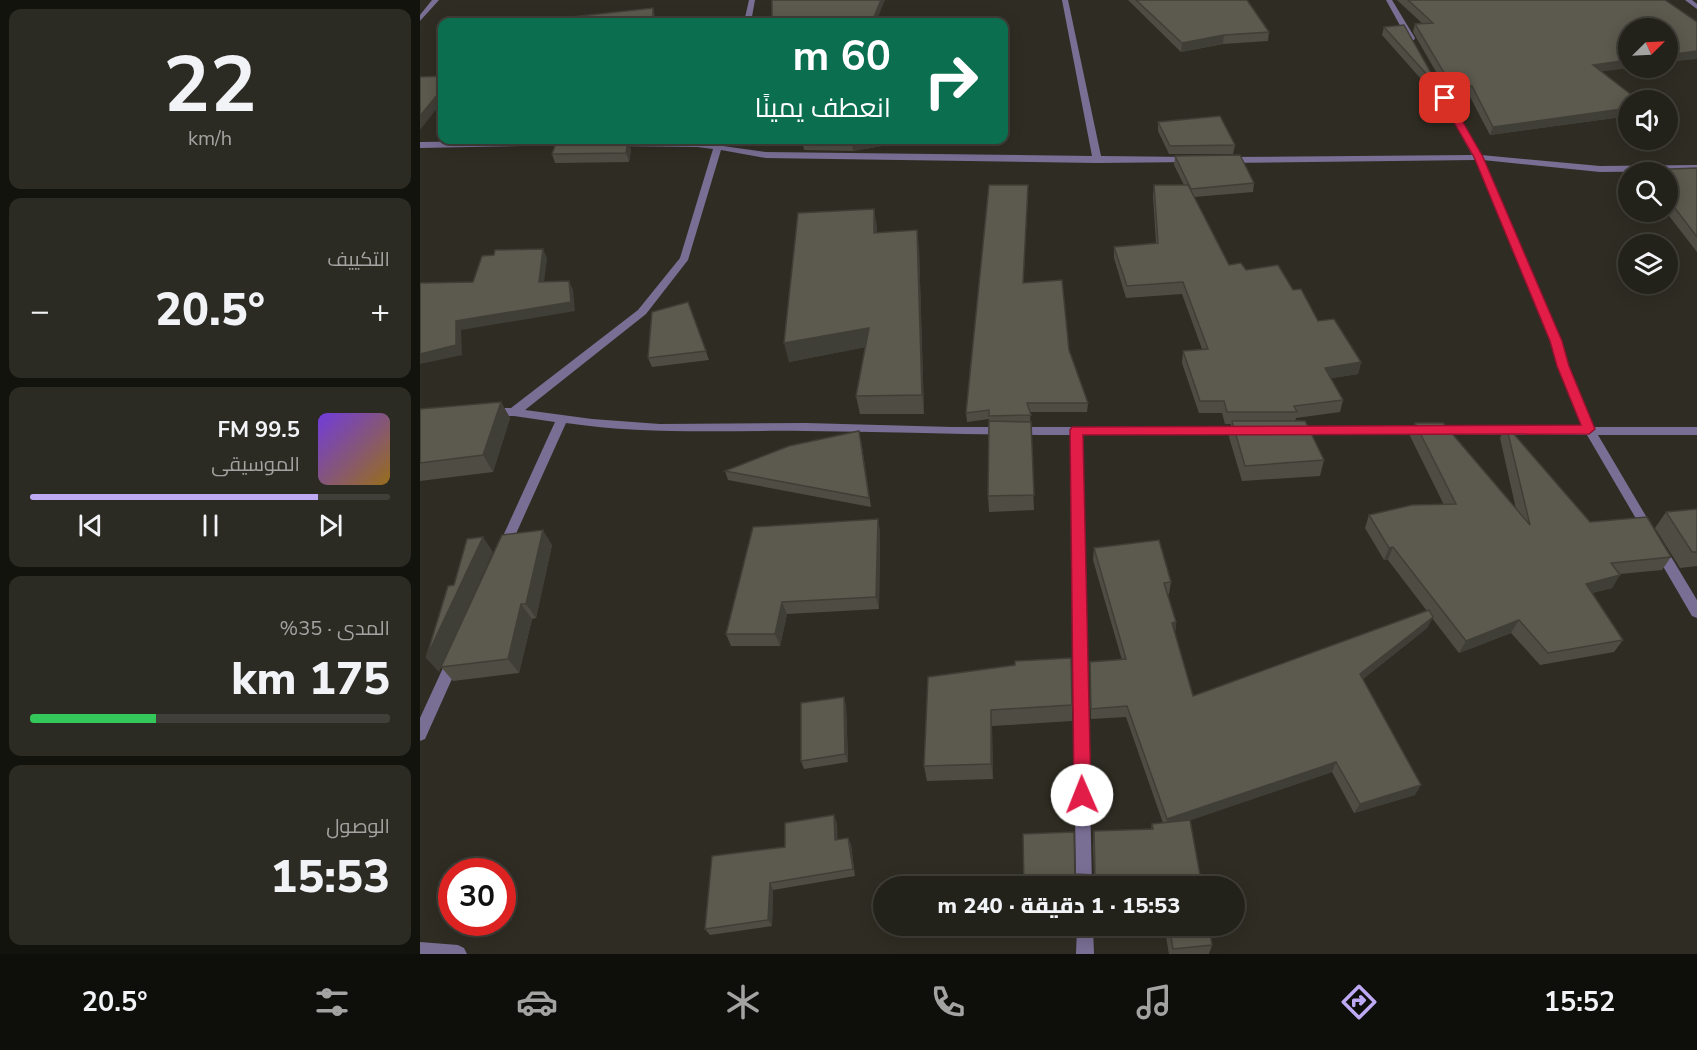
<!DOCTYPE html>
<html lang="ar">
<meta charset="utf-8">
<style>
body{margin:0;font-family:"Nunito Sans",Cairo,sans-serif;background:#2b2a23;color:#f1f3f6;direction:rtl;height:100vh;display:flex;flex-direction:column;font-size:22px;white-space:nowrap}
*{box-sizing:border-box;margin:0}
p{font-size:20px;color:#a3a4a2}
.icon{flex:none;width:33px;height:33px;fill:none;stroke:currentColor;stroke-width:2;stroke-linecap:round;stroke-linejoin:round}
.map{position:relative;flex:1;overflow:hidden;direction:ltr}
.drawer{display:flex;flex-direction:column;gap:9px;padding:9px;background:#13130e;width:420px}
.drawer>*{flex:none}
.top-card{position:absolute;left:18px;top:18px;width:570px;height:126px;border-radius:12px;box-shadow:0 3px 15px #0003,0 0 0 2px #403f39;direction:rtl;background:#0b6e4f;color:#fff;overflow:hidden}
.needle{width:39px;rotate:66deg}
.controls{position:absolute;left:1198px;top:18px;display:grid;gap:12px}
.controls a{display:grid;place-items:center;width:60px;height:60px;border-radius:50%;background:#23221a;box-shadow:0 3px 15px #0003,0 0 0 2px #403f39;font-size:30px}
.speed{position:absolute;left:18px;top:858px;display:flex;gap:12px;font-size:30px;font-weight:700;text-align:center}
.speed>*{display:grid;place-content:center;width:78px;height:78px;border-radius:50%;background:#23221a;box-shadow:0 3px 15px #0003,0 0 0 2px #403f39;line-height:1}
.speed .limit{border:9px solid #d22;background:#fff;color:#111}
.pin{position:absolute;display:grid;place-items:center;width:51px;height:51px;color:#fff;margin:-26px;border-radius:12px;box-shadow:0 3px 9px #0006}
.me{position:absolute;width:66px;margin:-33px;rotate:359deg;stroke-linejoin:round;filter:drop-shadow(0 0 4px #0008)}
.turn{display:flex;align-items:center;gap:21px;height:126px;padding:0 18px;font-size:27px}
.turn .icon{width:78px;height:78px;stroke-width:2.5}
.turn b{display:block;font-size:42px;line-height:51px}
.big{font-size:45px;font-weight:800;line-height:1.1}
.drawer .tile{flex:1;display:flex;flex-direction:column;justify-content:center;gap:9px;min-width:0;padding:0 21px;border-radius:12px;background:#2b2a23}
.drawer .dial{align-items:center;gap:0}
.dial b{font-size:78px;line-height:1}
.song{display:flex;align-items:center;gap:18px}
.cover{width:72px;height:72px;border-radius:9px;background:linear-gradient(135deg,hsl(260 70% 55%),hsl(40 70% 35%))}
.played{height:6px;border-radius:3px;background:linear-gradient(90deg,#bea9f5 80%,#403f39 80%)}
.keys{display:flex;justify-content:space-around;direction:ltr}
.heat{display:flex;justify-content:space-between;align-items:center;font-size:33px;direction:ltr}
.charge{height:9px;border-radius:4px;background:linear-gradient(90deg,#34c759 35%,#403f39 0)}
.trip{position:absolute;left:453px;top:876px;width:372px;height:60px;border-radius:30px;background:#23221a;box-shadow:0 3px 15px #0003,0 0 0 2px #403f39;font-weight:800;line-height:60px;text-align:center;direction:rtl}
.menu{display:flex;height:96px;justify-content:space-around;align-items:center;background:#0e0e0a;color:#a3a4a2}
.menu .icon{width:42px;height:42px}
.menu .on{color:#bea9f5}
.menu b{font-size:27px;color:#f1f3f6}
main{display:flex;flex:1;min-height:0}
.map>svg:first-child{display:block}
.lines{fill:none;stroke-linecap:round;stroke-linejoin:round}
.street{fill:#796f95;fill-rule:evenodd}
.wall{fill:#4f4d43}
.shaded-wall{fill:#403f37}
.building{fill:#5c5a4e;stroke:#403f37;stroke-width:1.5}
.route{fill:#e11d48;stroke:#92132f;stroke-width:1.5}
</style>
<main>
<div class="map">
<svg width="1277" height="954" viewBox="0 0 1277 954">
<rect width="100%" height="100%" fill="#2f2d23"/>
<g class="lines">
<path class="street" d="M12 0H19L0 21V15Z
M329 0H335L331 22H324Z
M642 0H648L681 156 769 157 773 160 772 162 677 163 346 158 301 150 268 260 226 314 105 410 172 419 240 424 386 423 532 427H830L832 430 830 433 826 434 662 435 672 886H656L650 435C562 435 474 432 386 431 306 430 226 435 146 423L90 547 89 551H79L78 547 135 422 94 416H70L64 412 70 408H91L218 310 260 258 293 149 277 147 193 146 189 143 190 141H277L295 144 297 140H303V146L346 152 672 156Z
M966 0H972L995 38 994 40H988Z
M1265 0H1272L1277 4V9Z
M1010 75 1017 77 1061 155 1180 166 1277 165V171L1180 172 1063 160 1141 341 1148 366 1174 427H1277V435H1178L1233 528 1235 531 1233 534H1225L1167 435 873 434 867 430 873 426 1162 427 1138 366 1131 341 1055 160 807 163 803 160 807 157 1052 155 1009 77Z
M152 140 156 143 155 145 0 148V142Z
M1239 544 1244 545 1277 600V618L1272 616 1233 549 1234 545Z
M33 655 38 657 40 661 5 739 0 741V718L28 657Z
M657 926H673L674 954H656Z
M0 942 38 945 44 948 47 954H0Z"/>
</g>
<path class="wall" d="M708 0H827L849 32 848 41 803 44 761 52Z
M977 0H1245L1181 71 1209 100V116L1070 135 1049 95 1030 96 993 32 995 24H1003Z
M964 27 1020 89 1017 97 962 35Z
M738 122 815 145 813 154H749L738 131Z
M382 140H497L433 151 384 150Z
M211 149 209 162 135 163 132 154Z
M755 156 834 183 833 192 774 197 809 265 826 270 873 290 898 321 941 362 938 374 911 378 923 400 920 412 876 418 875 421 904 460 900 476 822 481 809 437 811 424H805L802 413H779L762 363 763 351 782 349 762 294 706 298 694 258V247L736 243 733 196 734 185H764L754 165Z
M1277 168V252L1246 212H1248V172H1225L1226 170Z
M608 194 603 283 649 350 668 403 667 412H610L614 510 569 512 568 496 569 419 547 422 546 413Z
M454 209 457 233 499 248 504 414H440L436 396 445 347 369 362Z
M268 302 289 360 232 367 228 358Z
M81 402 90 418 73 472 0 481V409Z
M995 423 1096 509 1080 438 1086 425 1170 522 1251 557 1242 570 1200 574 1192 588 1172 593 1203 640 1194 652 1120 665 1091 633 1039 653 1012 618 1007 628 943 679 995 795 934 813 912 772 770 820 782 886H604L655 874 673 875 674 874 673 845 674 831 731 829 732 824 743 823 706 717 671 719 670 662 702 660 673 560 674 548 751 582 749 594H748L756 622 755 633 773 696 1007 611 968 560H964L945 528 949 515 1024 505 990 436Z
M441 440 451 507 308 480 305 471Z
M1277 509V566L1260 568 1235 528 1246 512Z
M458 519 460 532 459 609 367 614 360 646H311L306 634Z
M132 545 116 618 112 619 99 673 33 681 21 667Z
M508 677 652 705V721L572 726 573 779 507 781 504 766Z
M426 705 428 762 384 769 381 761Z
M417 823V840L428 838 431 845 435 876 353 890 352 926 290 935 285 929 365 847Z
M744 926H789L792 945 789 954H749Z"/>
<path class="shaded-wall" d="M461 0H465L456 22H452Z
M233 8 235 16V22H233Z
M804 35 803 44 761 52 762 43Z
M1277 51V59L1248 62V55Z
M1209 60 1210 68 1169 73 1173 65Z
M22 89V102L0 130V116Z
M1209 108V116L1070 135 1073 127Z
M208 140 211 149 209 162 206 153Z
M448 140H497L433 151 432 142Z
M608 185V194L603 292V283Z
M454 209 457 227V251L454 233Z
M497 230 499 248 504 414 502 395Z
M123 249 127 258 123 291 119 282Z
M149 281 153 290 155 311 41 330 42 355 0 364V354L36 321Z
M449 328 452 346 369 362 364 343Z
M941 362 938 374 902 380 905 368Z
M81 402 90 418 73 472 63 455Z
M458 519 460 532 459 609 456 597Z
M123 530 132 545 116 618 106 604Z
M63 537 73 552 19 672 6 658Z
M973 547 968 560H964L969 548Z
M1200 575 1192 588 1158 596 1166 584Z
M362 602 367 614 360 646 355 634Z
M101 604 112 619 99 673 88 659Z
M1013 617 1007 628 935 685 940 674Z
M1099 620 1091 633 1039 653 1046 641Z
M756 622 755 633 752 623Z
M424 697 426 705 428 762 425 754Z
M571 710 572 726 573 779 571 764Z
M916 762 912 772 745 829 747 819Z
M1001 785 995 795 934 813 940 804Z
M414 815 417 823 418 847 415 840Z
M428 838 431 845 435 876 433 869Z
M350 883 353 890 352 926 348 920Z"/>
<path class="building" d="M352 0H461L452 22H352Z
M716 0H827L849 32 804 35 762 43Z
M988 0H1245L1277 22V51L1248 55V28H1209V60L1173 65 1218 100H1209V108L1073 127 1052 86 1033 88 995 24 1013 23Z
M233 8V22H131L133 19Z
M984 25 1020 89 964 27Z
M22 76V89L0 116V77Z
M800 116 815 145 750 146 738 122Z
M137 140H208L206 153 132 154Z
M382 140H448L432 142H382Z
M820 155 834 183 771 189 755 156Z
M1277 168V237L1248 199V172H1227L1226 170Z
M569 185H608L603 283 642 280 649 350 668 403H607L611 415 569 416V410L546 413Z
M734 185H768L809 265 821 263 826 270 858 265 873 290 881 289 898 321 914 319 941 362 905 368 923 400 874 406 877 412H807L804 401H780L763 351 788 349 763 282 707 286 694 247 738 243Z
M454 209V233L497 230 502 395 436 396 449 328 364 343 378 213Z
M123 249 119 282 149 281 151 302 36 321V345L0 354V283L53 282 62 256 74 255 75 250Z
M268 302 286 351 228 358 232 312Z
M81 402 63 455 0 463V409Z
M569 421 611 422 614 495 568 496Z
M812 421H885L904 460 825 466Z
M995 423H1023L1110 525 1086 425 1170 522 1227 517 1251 557 1191 563 1200 575 1166 584 1203 640 1128 653 1099 620 1046 641 973 547 969 548 949 515 992 505 1036 504Z
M439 431 449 498 305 471 369 446Z
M1277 509V552H1272L1246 512Z
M458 519 456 597 362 602 355 634H306L333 527Z
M123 530 106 604H101L88 659 21 667 82 535Z
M63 537 6 658 28 586 34 585 47 539Z
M739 540 751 582 744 583 756 622 752 623 773 696 1009 610 1013 617 940 674 1001 785 940 804 916 762 747 819 707 706 671 709 670 662 706 659 674 548Z
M651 658 652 705 571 710V764L504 766 508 677 595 665V661Z
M424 697 425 754 381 761V703Z
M414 815 415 840 428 838 433 869 350 883 348 920 285 929 292 856 365 847V823Z
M770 820 782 886H743L742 885 698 886H604L603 834 654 832 655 874 673 875 675 873 674 831 733 829 732 824Z
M749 926H789L792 945 753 949Z"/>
<path class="route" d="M1022 96 1029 98 1063 157 1142 341 1149 366 1175 429 1169 434 663 435 671 795 669 801 662 804 656 801 654 795 650 430 652 427 1161 425 1137 366 1130 341 1054 157 1020 98Z"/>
</svg>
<div class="controls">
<a><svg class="needle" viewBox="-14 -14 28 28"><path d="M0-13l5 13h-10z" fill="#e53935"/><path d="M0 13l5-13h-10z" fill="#a3a4a2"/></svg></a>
<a><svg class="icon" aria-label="sound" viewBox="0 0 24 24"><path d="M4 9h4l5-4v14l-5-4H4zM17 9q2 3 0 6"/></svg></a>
<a><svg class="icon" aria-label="search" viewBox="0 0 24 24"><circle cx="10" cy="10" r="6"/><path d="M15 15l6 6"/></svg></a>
<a><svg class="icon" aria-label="layers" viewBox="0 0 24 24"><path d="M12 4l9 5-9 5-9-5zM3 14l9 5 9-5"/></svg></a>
</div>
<div class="speed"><div class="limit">30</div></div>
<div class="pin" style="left:1025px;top:98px;background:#d93025"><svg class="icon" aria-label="arrive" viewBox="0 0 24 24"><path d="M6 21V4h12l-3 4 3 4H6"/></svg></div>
<svg class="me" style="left:662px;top:795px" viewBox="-20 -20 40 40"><circle r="19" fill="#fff"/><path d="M0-13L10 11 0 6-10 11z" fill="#e11d48"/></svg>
<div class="trip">15:53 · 1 دقيقة · 240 m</div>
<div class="top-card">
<div class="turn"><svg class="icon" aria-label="right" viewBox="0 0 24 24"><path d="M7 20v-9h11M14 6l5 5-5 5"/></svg><div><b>60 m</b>انعطف يمينًا</div></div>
</div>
</div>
<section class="drawer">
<div class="tile dial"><b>22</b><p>km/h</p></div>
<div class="tile"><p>التكييف</p>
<div class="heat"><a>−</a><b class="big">20.5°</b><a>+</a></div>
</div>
<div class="tile">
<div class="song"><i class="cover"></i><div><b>99.5 FM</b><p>الموسيقى</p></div></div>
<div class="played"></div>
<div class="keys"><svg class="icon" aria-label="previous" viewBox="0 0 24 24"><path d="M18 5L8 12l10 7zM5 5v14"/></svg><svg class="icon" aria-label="pause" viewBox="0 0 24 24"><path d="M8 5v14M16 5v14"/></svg><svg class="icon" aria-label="next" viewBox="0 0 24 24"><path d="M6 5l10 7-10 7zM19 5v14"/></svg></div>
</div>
<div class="tile"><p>المدى · 35%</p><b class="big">175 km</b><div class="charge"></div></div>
<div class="tile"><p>الوصول</p><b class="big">15:53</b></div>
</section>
</main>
<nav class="menu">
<b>15:52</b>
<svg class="icon on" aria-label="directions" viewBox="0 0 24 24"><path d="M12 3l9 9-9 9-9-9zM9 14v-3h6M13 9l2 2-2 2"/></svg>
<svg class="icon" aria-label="music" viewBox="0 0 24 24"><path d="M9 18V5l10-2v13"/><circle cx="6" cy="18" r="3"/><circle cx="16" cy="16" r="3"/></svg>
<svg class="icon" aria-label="phone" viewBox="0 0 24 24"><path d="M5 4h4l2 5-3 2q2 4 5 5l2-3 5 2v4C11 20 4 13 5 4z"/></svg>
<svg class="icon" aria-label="climate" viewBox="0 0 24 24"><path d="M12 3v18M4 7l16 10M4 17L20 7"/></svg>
<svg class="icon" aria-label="car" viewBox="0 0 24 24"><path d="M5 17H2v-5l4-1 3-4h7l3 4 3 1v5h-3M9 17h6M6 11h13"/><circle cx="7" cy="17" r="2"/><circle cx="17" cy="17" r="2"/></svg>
<svg class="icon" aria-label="filters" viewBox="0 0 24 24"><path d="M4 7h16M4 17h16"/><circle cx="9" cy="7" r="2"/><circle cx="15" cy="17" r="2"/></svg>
<b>20.5°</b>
</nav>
